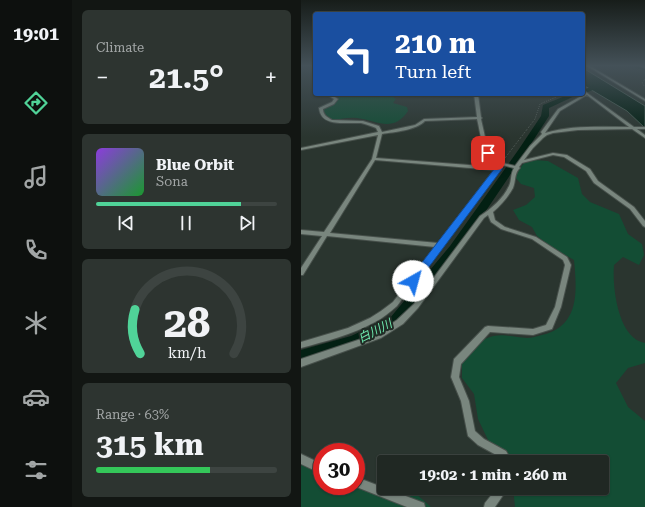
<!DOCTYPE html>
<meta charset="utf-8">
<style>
body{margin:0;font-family:"Roboto Serif","Noto Sans JP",serif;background:#2d3430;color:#f1f3f6;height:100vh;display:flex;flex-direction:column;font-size:15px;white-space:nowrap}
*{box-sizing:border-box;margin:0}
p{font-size:13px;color:#a2a6a6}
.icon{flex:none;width:22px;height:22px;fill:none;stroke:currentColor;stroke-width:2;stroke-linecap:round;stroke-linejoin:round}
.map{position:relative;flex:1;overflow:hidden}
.panel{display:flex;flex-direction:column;gap:10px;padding:10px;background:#121613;width:229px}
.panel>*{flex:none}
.guide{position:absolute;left:12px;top:12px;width:272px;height:84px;border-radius:4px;box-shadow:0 1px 3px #0004,0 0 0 1px #3d4441;background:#1a4fa0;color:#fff;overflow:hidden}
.speed{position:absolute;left:12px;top:443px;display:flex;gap:8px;font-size:20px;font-weight:700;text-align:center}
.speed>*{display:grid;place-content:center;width:52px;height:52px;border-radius:50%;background:#202823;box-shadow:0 1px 3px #0004,0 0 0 1px #3d4441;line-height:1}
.speed .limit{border:6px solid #d22;background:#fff;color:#111}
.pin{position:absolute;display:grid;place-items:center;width:34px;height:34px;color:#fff;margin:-17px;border-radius:8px;box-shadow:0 2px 6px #0006}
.me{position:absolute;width:44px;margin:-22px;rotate:38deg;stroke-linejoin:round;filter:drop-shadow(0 0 3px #0008)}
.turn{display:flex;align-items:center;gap:14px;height:84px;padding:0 16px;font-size:18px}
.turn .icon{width:52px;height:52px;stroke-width:2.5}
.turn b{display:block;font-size:28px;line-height:34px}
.big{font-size:30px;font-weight:700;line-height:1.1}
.panel .card{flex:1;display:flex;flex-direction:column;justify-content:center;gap:6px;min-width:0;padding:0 14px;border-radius:6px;background:#2d3430}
.panel .dial{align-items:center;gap:0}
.dial svg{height:104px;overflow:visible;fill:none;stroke:#3d4441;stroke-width:7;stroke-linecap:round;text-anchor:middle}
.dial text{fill:#f1f3f6;stroke:none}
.song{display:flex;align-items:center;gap:12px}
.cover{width:48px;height:48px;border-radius:6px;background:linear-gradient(135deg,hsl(270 70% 55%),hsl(130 70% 35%))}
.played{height:4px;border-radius:2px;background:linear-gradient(90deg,#50d398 80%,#3d4441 80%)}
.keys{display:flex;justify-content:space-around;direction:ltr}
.heat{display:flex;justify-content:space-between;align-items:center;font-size:22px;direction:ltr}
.charge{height:6px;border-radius:3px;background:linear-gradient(90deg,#34c759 63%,#3d4441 0)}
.trip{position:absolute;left:76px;top:455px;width:232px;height:40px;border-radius:4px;background:#202823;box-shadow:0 1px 3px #0004,0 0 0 1px #3d4441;font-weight:700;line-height:40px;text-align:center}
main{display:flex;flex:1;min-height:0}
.tabs{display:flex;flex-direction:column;width:72px;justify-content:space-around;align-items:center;background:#0d100e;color:#a2a6a6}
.tabs .icon{width:28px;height:28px}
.tabs .active{color:#50d398}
.tabs b{font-size:18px;color:#f1f3f6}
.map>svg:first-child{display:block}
.green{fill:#134d34}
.water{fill:#032013;stroke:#445a50}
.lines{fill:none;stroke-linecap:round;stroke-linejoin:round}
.river{fill:#032013;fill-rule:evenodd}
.street-casing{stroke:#47504b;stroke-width:2}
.secondary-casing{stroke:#47504b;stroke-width:2}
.path{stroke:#757e79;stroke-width:1;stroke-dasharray:0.5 1.5;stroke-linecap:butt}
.street{fill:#79867e;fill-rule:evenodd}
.secondary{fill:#688a79;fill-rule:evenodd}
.route{fill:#1a73e8;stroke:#114b97}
.labels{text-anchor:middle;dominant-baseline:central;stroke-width:4;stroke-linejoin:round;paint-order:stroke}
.water-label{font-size:12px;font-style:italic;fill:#6febb0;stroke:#202b25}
</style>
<main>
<nav class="tabs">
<b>19:01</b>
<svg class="icon active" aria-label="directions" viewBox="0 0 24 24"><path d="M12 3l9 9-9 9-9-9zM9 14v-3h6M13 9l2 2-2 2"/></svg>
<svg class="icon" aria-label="music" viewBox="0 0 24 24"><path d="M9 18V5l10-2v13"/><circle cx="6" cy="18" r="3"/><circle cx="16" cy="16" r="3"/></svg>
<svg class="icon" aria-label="phone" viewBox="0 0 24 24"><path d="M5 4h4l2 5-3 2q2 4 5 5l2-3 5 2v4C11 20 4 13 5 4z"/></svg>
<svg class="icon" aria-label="climate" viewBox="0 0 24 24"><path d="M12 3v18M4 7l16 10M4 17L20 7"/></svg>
<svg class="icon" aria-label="car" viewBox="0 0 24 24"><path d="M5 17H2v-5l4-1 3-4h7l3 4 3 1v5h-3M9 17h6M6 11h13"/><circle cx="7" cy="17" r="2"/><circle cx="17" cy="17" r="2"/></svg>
<svg class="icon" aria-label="filters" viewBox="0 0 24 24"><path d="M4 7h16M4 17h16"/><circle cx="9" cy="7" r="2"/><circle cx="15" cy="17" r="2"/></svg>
</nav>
<section class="panel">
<div class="card"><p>Climate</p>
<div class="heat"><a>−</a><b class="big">21.5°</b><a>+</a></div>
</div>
<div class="card">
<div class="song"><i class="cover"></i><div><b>Blue Orbit</b><p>Sona</p></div></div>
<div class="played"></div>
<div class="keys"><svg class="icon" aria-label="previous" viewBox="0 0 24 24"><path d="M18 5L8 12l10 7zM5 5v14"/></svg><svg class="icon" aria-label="pause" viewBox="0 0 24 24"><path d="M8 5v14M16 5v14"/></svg><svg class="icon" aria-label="next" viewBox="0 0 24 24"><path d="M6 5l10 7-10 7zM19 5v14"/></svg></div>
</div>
<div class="card dial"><svg viewBox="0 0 100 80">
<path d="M14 69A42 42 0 1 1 86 69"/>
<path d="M14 69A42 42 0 0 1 10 35" stroke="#50d398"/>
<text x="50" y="56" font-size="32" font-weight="700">28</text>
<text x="50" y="72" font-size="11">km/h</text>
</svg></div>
<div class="card"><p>Range · 63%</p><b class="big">315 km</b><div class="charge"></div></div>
</section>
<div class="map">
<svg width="344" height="507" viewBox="0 0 344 507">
<rect width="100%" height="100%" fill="#2a352f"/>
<path class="green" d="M26 94H88L95 99 92 103 106 107 107 111C92 133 77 121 56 118 39 116 32 126 18 111L20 106 38 99 36 96Z
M233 160 247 161 277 178 281 194 289 202 318 214 327 234 341 244 343 255 338 265 322 257 313 265C311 287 317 339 344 343V363L327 368 315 383 327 407 344 421V507H214L212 488H301V462H209L189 444 177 419 173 394 161 378V359C168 353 176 344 184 339 198 332 212 337 226 338 231 338 236 336 241 335 279 326 276 291 273 260L250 247 236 236 231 227 218 220 212 210 225 205 234 197 233 188 220 184 213 176 223 163Z
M6 457 21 465V486H55V482L113 492 130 507H0V466Z"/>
<path class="water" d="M282 68 344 106V128L326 111 282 85Z"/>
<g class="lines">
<path class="river" d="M329 66H344V70L330 67Z
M300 83 303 85 302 86 282 94V90Z
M269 94H278L248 108V116L226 150 157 252 99 326 58 347 0 364V350L50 336 89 318 149 246 218 149 240 116 242 105Z"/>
<g class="street-casing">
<path id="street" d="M286 66H289L344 99V101Z
M282 90 333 127H344V129H336L344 135V138L331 129 277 130 252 133 246 135 242 138 232 148 223 160 252 153 266 155 289 169 297 181 333 207 344 221V227L342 226 329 209 293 183 285 171 263 157 252 155 221 163 218 167 219 168C213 173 215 181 212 188 207 197 200 205 192 212L194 220 204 227 235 237 266 257 270 265 260 307 251 329 232 335 189 332 160 364 158 377 168 401 174 431 183 439 205 451 211 462H201L199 457 177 445 167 436 160 401 150 377 153 359 184 327 187 326 232 329 245 325 254 307 264 265 262 260 231 239 200 229 190 222 187 215 183 218 117 308 102 324 80 338 0 367V359L75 334 96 320 113 304 179 216C190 209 202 199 208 186 211 180 209 175 213 168L201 165 199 168 200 169V170H197L96 306C89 312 82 318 74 322 51 335 25 341 0 348V342L47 328 69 318 80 311 92 302 134 247 26 236 2 275H0V268L21 236 0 234V230L23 232 71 159 77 135 0 150V148L77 132 75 128C70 126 65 124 60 123 46 122 20 128 18 108L31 102 33 99 25 94H29L37 99 33 104 22 109C22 115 26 117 31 120L62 121 78 126 81 132 114 125 123 119 176 117 173 94H177L180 117 181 118 180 119 184 137 190 154C191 157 194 161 198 162 200 162 201 161 203 161L202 163 214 166 229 146 241 134 240 132 257 109 284 94 282 93ZM286 95 328 127C301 127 271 125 244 133L259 111ZM176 119C179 130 181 151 189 159 191 162 194 163 197 164L195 167 75 158 81 134C93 132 116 130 124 121ZM74 160 193 170 137 243 29 233Z
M0 454 21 464V474L0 464Z
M55 477 123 503 124 507H106L53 486H55Z
M196 488H207L194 507H183L184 503Z"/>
</g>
<g class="secondary-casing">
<path id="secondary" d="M340 66H344V68Z"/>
</g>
<path class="path" d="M344 79 341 83 344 87
M204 158 234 119 239 104 262 94"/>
<use href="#street" class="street"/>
<use href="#secondary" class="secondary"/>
</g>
<linearGradient id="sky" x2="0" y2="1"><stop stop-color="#171d1a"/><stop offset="0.48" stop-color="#445158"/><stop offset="1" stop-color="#445158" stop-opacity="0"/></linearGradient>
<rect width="344" height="137" fill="url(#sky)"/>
<path class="route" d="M187 151 197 160 203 161 201 169 116 283H109L107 281 109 278 194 168 197 164 188 160 184 153Z"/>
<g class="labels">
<g class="water-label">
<text transform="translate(74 331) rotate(-27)">白川川</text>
</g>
</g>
</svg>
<div class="speed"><div class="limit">30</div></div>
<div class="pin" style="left:187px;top:153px;background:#d93025"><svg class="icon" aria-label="arrive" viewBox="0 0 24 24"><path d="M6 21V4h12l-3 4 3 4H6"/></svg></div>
<svg class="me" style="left:112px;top:281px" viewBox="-20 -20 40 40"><circle r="19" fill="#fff"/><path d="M0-13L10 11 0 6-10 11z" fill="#1a73e8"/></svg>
<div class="trip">19:02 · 1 min · 260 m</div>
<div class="guide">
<div class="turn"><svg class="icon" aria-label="left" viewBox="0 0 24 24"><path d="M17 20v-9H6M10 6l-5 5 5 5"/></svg><div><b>210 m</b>Turn left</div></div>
</div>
</div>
</main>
